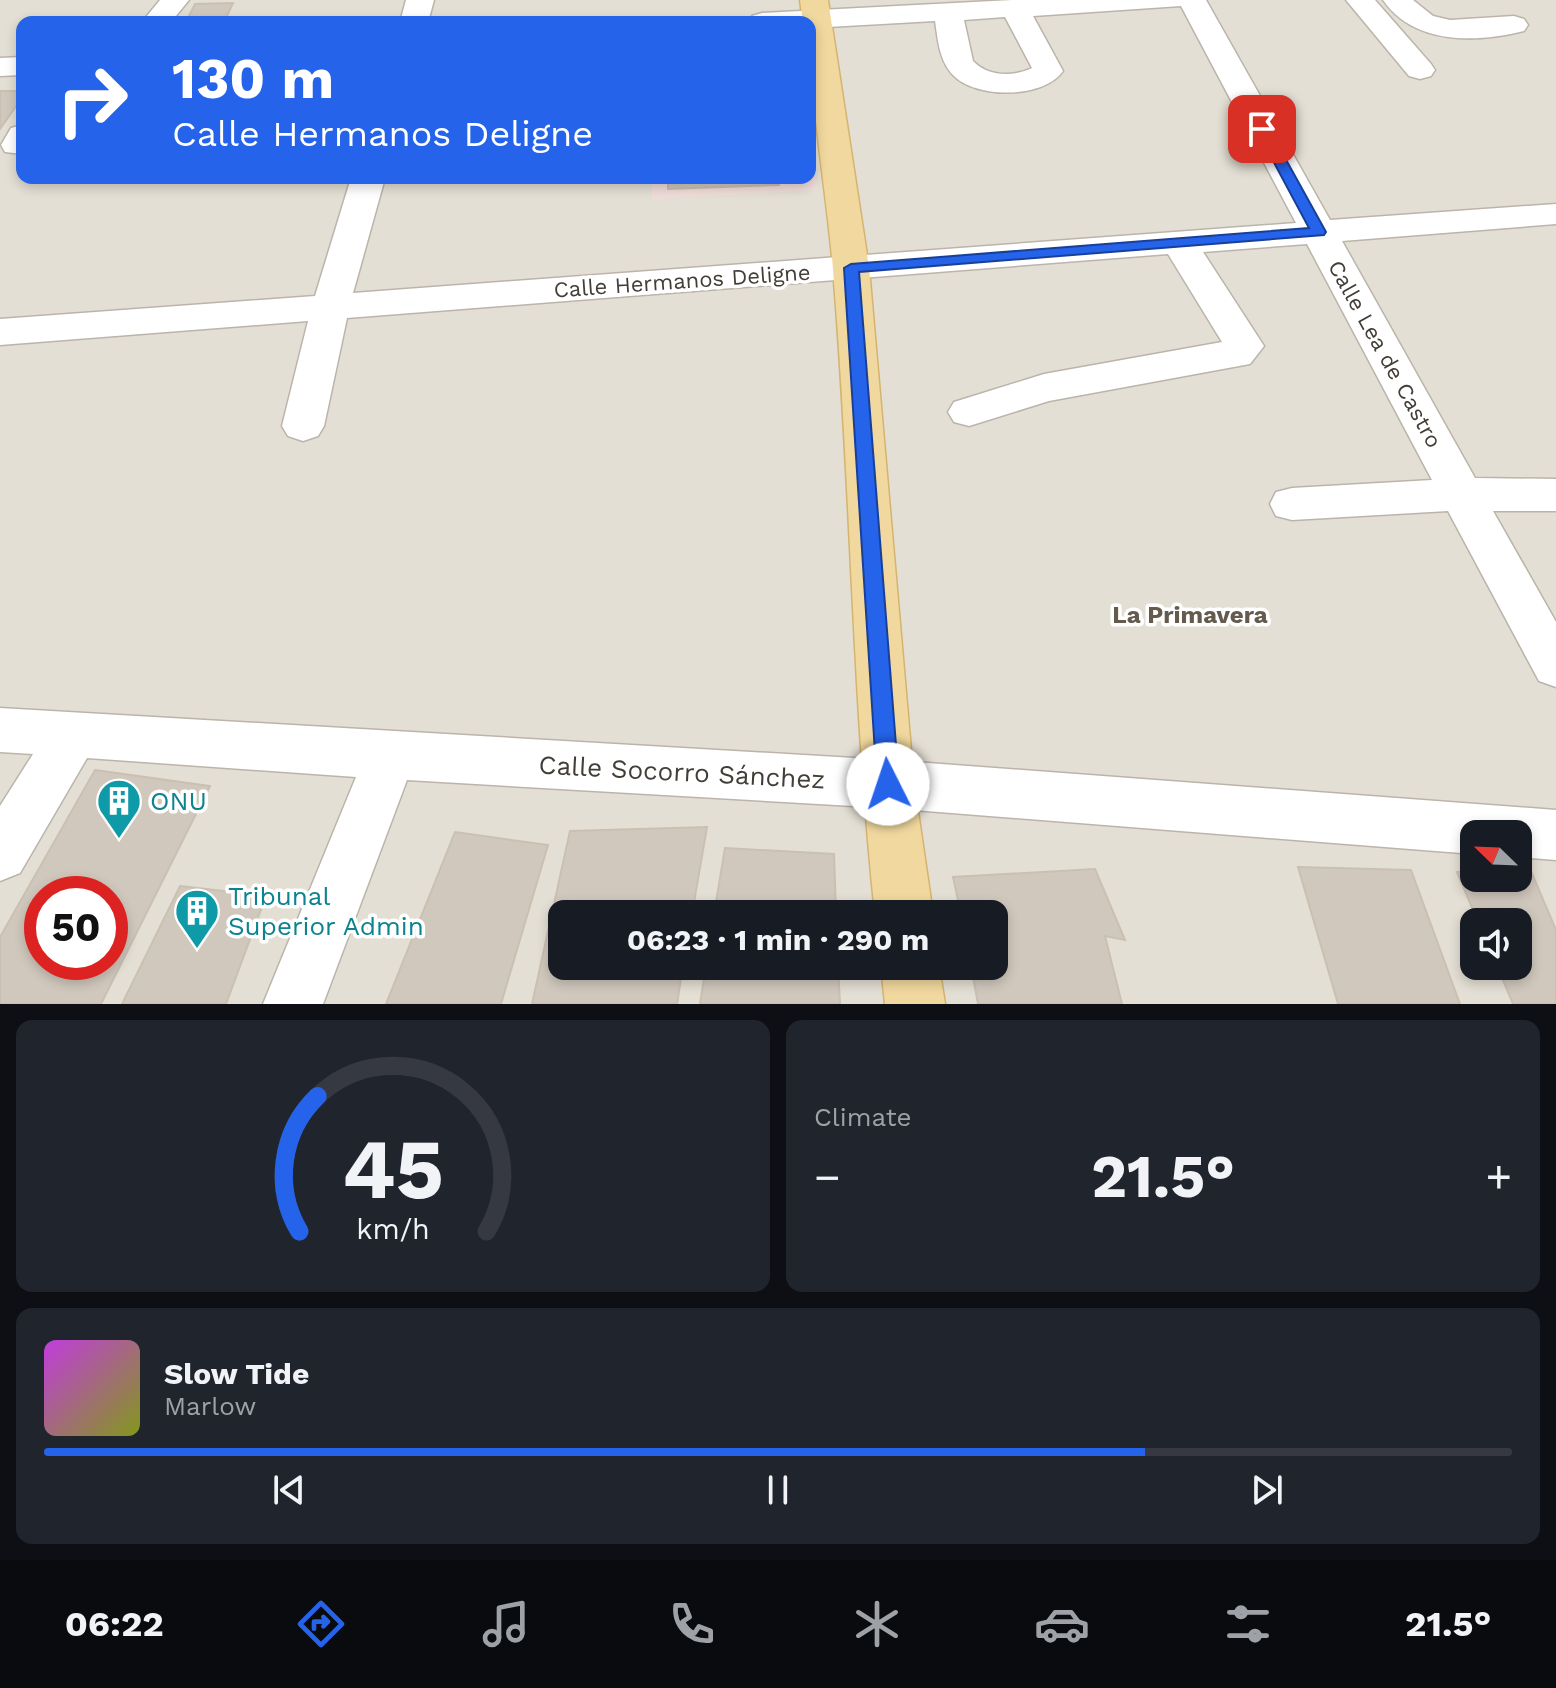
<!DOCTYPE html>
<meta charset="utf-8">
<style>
body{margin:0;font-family:"Work Sans",sans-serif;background:#20242c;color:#f1f3f6;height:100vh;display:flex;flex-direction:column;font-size:30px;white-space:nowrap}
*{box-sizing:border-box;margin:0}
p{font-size:26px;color:#9ea1a6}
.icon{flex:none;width:44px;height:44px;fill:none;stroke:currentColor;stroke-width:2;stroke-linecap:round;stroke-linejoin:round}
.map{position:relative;height:1004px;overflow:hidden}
.details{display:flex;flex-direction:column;gap:16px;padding:16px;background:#0d0f14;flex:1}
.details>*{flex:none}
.guide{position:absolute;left:16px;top:16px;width:800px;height:168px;border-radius:16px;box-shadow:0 4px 12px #0003;background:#2563eb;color:#fff;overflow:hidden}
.needle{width:52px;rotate:293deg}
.controls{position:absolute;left:1460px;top:820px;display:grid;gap:16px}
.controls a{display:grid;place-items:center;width:72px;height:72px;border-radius:16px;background:#171b24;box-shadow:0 4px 12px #0003;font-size:40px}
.speed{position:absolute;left:24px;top:876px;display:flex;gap:16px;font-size:40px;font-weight:700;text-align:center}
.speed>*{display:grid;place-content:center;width:104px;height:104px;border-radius:50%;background:#171b24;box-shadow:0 4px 12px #0003;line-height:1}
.speed .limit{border:12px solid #d22;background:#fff;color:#111}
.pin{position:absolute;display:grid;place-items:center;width:68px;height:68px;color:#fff;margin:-34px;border-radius:16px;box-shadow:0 4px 12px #0006}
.me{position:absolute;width:88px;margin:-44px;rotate:356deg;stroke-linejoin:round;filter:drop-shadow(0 0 6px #0008)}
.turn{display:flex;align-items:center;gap:28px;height:168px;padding:0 24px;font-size:36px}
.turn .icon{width:104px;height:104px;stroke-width:2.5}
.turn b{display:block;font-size:56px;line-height:68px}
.big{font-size:60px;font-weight:700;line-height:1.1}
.details .widget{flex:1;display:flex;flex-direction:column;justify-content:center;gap:12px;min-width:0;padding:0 28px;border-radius:16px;background:#20242c}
.details .dial{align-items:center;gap:0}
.dial svg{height:208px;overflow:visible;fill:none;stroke:#363941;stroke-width:7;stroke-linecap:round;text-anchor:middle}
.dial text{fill:#f1f3f6;stroke:none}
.song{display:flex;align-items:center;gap:24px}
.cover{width:96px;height:96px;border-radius:12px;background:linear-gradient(135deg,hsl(290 70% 55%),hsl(70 70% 35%))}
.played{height:8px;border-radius:4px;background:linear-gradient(90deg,#2563eb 75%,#363941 75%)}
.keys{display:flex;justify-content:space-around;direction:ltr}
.heat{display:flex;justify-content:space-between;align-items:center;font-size:44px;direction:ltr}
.details .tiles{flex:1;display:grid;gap:16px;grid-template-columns:1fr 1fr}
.widget:last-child{grid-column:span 2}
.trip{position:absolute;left:548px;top:900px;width:460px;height:80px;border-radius:16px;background:#171b24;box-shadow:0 4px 12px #0003;font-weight:700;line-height:80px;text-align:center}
.tabs{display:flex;height:128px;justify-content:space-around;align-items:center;background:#090b0e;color:#9ea1a6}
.tabs .icon{width:56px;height:56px}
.tabs .active{color:#2563eb}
.tabs b{font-size:36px;color:#f1f3f6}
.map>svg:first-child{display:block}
.residential{fill:#e4dfd4;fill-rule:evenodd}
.medical{fill:#f0ddda}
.building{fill:#d1c8bd;stroke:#cac0b1;stroke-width:2;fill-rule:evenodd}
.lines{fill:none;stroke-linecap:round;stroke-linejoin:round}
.minor-casing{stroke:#bbb4aa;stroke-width:3}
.major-casing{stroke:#d4b470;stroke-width:3}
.minor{fill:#fff;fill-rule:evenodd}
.major{fill:#f1d89e;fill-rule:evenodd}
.route{fill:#2563eb;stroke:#184099;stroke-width:2}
.labels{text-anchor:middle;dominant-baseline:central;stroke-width:7;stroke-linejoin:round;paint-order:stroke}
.street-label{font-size:22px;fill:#423d36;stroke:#fff}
.neighbourhood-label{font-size:24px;font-weight:bold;fill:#645b4e;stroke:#fff}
.near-street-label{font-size:26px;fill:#423d36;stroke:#fff}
.near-culture-label{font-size:26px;fill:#0d838f;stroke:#fff;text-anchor:start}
</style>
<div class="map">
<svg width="1556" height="1004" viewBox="0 0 1556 1004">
<rect width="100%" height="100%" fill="#f0ede6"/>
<path class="residential" d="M0 0H1556V1004H0ZM22 22H810V178H22ZM1474 834H1518V878H1474ZM42 894H110V962H42ZM562 914H994V966H562ZM1474 922H1518V966H1474Z"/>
<path class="medical" d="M810 139 817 190 652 199V178H810Z"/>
<path class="building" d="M233 3 224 22H186L195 4Z
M0 91H22V98L0 129Z
M668 178H778L779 185 668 189Z
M95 770 210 786 101 1004H0V937ZM42 894H110V962H42Z
M707 827 692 914H562V966H683L677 1004H532L570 831Z
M455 832 548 845 501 1004H386Z
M725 848 834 854 836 914H714Z
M1528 864 1556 930V1004H1513L1497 966H1518V922H1478L1457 872 1474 870V878H1518V865Z
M1298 867 1411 870 1460 1004H1338Z
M1095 869 1125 940 1105 936 1122 1004H978L971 966H994V914H961L953 877Z
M180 886 266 896 226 1004H122Z
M706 966H838L840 1004H700Z"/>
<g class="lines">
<g class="minor-casing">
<path id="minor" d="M160 0H189L171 22H142Z
M406 0H434L428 22H400Z
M1012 0H1206L1330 220 1556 204V224L1342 241 1475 478 1556 479V511H1493L1556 622V687L1539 681 1448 511 1292 520 1276 516 1270 504 1276 492 1292 488 1432 480 1307 244 1203 252 1264 346 1250 364 1049 401 969 426 954 422 948 412 954 402 1044 374 1222 342 1168 254 347 318 324 426 318 436 303 441 288 436 282 426 308 321 0 345V319L315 296 351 178H385L353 293 1296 223 1181 6 1033 16 1063 71C1044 99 975 99 953 75 939 60 938 40 935 21L810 28V22H748L752 16 762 13ZM1005 17 1032 68C1012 77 989 77 973 61L964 20Z
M1346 0H1375L1431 64 1435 70 1431 76 1420 79 1409 76Z
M1383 0H1413L1433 16 1450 20 1514 16 1524 19 1528 25 1524 31C1476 43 1414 45 1383 0Z
M22 57V75L0 76V58Z
M22 125V154L5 152 1 145 11 128Z
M0 708 888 760 1556 810V860L1518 857V834H1474V854L888 808 407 780 323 1004H263L356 777 87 758 20 873 0 881V806L33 754 0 752Z"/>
</g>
<g class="major-casing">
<path id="major" d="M800 0H828L869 268 914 784 933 914H875C852 699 851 484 833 269 826 185 810 106 810 22H803Z
M881 966H939L945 1004H885Z"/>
</g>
<use href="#minor" class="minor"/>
<use href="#major" class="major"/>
</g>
<path class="route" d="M1257 126 1269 129 1326 232 1324 235 859 272 899 784 896 791 888 794 881 791 877 784 844 268 851 264 1309 228 1256 129Z"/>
<defs>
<g id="building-pin" transform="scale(2.3)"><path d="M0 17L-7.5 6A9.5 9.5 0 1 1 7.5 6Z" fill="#0f9aa8" stroke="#fff"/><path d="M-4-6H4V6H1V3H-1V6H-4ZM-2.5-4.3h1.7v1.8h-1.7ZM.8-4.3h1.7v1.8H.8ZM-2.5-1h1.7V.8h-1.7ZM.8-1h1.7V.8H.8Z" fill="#fff"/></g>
</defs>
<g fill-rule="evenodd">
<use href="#building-pin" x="119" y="801"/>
<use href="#building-pin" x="197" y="911"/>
</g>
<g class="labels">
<g class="street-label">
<text transform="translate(682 281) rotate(-4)">Calle Hermanos Deligne</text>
<text transform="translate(1385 354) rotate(61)">Calle Lea de Castro</text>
</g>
<g class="neighbourhood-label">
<text x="1190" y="615">La Primavera</text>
</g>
<g class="near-street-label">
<text transform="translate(682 772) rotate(3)">Calle Socorro Sánchez</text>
</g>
<g class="near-culture-label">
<text x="150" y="801">ONU</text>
<text x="228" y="896">Tribunal<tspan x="228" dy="30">Superior Admin</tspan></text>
</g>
</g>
</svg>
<div class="controls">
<a><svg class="needle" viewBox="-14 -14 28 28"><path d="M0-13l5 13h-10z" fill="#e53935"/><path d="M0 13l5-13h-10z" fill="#9ea1a6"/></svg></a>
<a><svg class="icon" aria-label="sound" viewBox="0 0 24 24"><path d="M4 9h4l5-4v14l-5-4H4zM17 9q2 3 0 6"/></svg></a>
</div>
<div class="speed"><div class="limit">50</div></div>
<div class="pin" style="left:1262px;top:129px;background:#d93025"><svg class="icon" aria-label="arrive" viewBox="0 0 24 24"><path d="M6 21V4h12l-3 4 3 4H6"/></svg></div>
<svg class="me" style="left:888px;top:784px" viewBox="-20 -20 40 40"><circle r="19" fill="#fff"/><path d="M0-13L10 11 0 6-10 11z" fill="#2563eb"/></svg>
<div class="trip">06:23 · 1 min · 290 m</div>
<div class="guide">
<div class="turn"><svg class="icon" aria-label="right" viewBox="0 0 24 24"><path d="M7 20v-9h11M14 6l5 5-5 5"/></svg><div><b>130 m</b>Calle Hermanos Deligne</div></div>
</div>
</div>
<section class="details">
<div class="tiles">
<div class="widget dial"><svg viewBox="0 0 100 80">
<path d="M14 69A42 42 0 1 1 86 69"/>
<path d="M14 69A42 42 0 0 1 21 17" stroke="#2563eb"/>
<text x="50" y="56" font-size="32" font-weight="700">45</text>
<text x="50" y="72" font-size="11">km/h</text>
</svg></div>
<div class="widget"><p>Climate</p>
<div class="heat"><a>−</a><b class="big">21.5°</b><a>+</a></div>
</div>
<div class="widget">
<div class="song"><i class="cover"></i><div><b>Slow Tide</b><p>Marlow</p></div></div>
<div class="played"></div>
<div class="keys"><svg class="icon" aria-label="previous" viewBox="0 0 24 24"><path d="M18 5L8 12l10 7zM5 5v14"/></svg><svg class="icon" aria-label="pause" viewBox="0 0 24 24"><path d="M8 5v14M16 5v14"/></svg><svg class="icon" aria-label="next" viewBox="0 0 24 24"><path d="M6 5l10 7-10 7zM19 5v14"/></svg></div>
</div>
</div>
</section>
<nav class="tabs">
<b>06:22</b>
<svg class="icon active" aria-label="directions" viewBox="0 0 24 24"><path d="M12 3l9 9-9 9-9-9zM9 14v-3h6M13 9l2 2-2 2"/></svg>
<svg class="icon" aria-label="music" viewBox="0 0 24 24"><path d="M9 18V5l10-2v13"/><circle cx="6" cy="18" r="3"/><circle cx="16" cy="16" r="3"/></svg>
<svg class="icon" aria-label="phone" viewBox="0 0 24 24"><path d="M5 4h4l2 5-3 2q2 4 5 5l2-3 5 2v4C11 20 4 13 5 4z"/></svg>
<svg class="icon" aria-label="climate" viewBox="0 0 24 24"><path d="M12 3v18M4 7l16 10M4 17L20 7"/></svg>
<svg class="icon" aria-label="car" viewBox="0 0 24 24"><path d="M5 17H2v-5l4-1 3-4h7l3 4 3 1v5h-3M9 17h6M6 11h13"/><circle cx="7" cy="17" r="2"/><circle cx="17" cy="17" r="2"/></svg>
<svg class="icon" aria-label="filters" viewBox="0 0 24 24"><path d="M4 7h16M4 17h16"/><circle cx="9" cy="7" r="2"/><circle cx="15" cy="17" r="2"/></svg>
<b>21.5°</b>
</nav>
